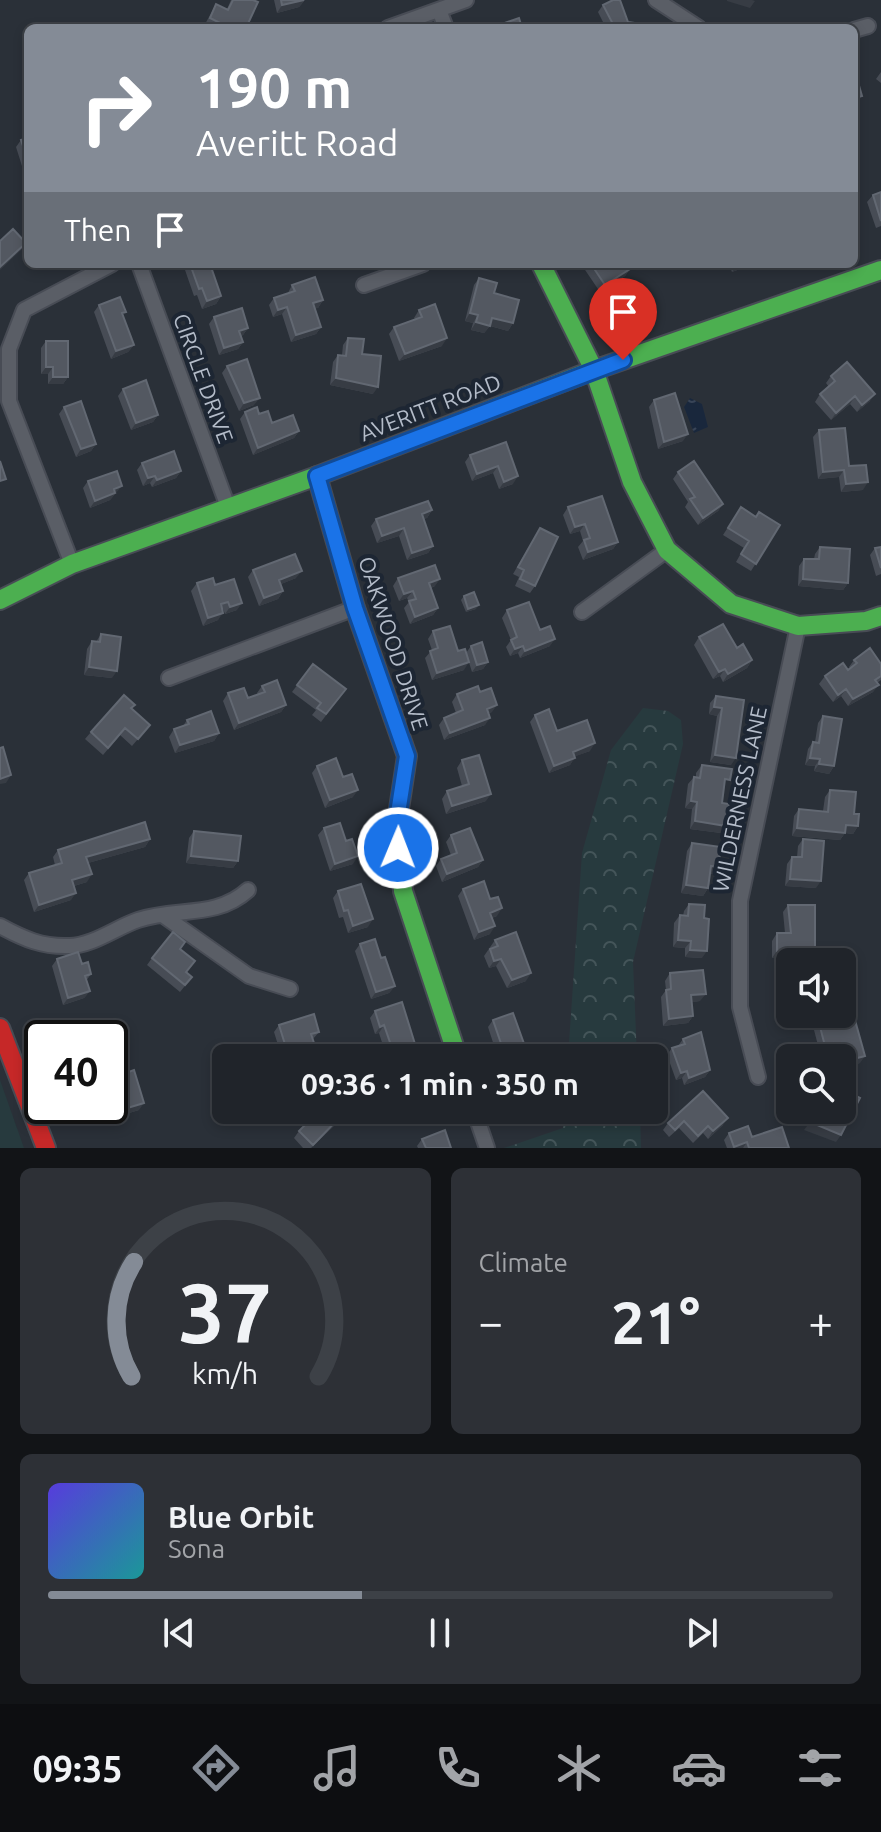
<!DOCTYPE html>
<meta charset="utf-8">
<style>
body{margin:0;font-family:Ubuntu,sans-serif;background:#2d3036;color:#f1f3f6;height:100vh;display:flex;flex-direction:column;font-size:30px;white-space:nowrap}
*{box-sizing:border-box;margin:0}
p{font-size:26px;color:#a2a4a8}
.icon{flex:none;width:44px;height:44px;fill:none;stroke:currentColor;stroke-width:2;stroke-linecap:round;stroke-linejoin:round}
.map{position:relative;height:1148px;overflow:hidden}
.details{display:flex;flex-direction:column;gap:20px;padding:20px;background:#121417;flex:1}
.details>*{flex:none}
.top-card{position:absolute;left:24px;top:24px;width:834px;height:244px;border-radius:12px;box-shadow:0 4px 12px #0003,0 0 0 2px #3d4147;background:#848b96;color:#fff;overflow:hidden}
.controls{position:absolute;left:776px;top:948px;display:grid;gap:16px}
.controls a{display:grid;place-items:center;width:80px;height:80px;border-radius:12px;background:#20242a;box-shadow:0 4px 12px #0003,0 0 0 2px #3d4147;font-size:40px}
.speed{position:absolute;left:24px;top:1020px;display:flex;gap:16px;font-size:40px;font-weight:700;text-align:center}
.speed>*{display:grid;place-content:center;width:104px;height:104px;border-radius:50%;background:#20242a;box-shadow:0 4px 12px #0003,0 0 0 2px #3d4147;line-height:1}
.speed .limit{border:4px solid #111;border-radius:12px;background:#fff;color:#111}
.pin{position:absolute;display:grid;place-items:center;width:68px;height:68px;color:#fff;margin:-82px -34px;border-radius:50% 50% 50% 0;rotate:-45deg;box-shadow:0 0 8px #0007}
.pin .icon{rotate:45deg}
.me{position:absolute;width:88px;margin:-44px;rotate:1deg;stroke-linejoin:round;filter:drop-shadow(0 0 6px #0008)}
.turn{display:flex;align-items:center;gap:28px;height:168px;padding:0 40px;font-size:36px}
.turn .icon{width:104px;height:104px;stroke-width:2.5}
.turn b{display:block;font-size:56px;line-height:68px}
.then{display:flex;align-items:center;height:76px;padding:0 40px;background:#0003;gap:16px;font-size:30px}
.big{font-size:60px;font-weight:700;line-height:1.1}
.details .card{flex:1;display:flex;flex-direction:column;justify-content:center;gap:12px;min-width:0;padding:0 28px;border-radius:12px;background:#2d3036}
.details .dial{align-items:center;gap:0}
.dial svg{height:208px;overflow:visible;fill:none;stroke:#3d4147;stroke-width:7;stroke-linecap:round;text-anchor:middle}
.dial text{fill:#f1f3f6;stroke:none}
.song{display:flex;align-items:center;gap:24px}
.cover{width:96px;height:96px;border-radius:12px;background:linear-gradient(135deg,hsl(250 70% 55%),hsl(180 70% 35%))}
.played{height:8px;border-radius:4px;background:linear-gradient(90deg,#848b96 40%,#3d4147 40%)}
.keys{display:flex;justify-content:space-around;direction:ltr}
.heat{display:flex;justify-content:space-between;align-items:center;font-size:44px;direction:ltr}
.details .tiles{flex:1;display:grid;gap:20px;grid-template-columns:1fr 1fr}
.card:last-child{grid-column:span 2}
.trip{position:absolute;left:212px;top:1044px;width:456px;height:80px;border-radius:12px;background:#20242a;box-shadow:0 4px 12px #0003,0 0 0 2px #3d4147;font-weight:700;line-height:80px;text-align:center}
.dock{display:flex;height:128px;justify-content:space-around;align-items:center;background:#0d0e11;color:#a2a4a8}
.dock .icon{width:56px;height:56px}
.dock .on{color:#848b96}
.dock b{font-size:36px;color:#f1f3f6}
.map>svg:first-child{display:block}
.forest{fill:url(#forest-crowns)}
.park{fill:#273a3e}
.water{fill:url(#water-ripples)}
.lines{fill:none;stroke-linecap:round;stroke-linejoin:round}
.street-casing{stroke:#484c55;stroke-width:18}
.fast-casing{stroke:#484c55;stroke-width:22}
.jam-casing{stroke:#484c55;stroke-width:22}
.street{stroke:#5a5e66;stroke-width:14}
.fast{stroke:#4caf50;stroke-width:18}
.jam{stroke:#c62828;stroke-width:18}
.wall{fill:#474c55}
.shaded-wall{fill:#373c44}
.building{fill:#535861;stroke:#626872;stroke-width:2}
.route-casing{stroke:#114b97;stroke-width:20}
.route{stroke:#1a73e8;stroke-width:14}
.labels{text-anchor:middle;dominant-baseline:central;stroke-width:8;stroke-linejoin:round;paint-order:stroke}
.street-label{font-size:22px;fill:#b4bcc9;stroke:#1d2633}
</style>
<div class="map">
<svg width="881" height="1148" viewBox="0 0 881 1148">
<defs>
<pattern id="forest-crowns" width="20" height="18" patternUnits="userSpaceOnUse" patternTransform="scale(2)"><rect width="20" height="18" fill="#273a3e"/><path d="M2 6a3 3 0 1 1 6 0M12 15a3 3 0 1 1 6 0" fill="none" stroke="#445559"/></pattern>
<pattern id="water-ripples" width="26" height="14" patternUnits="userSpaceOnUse" patternTransform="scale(2)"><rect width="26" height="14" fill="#19273c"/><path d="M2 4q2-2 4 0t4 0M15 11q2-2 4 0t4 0" fill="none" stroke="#384457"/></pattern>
</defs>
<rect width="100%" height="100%" fill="#2a3038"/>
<path class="forest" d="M643 708 668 711 681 720 683 744 633 962 637 1058H568L582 853 611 750Z
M564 1110H640L641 1148H504L563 1128Z"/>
<path class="park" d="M0 1080 24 1148H0Z"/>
<path class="water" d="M690 398 702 404 708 427 694 433 684 407Z"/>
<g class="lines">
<g class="street-casing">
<path id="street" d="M656 0 699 28
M439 10 446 28
M388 28 466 0
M854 30 868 26
M139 264 228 507
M364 285 423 264
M72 564 9 401V349L24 310 112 264
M582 612 667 550
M169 678 355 608
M164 916 249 976 290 989
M0 926C24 939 42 947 69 946 92 946 117 927 138 920 176 907 216 919 248 890
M758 1077 740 1007V901L798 626
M474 1110 487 1148"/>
</g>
<g class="fast-casing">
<path id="fast" d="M541 264 594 370 632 482 667 550 731 604 798 626 866 621 881 616
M0 600 72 564 317 476 594 370 881 270
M397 822 403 891 458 1058"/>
</g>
<g class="jam-casing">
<path id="jam" d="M317 476 355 608 407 756 397 822
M0 1028 46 1148"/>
</g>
<use href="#street" class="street"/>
<use href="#fast" class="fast"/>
<use href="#jam" class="jam"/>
</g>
<path class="wall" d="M231 0H253L246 28H209L204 26 216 4 227 9Z
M274 0H305L299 7 277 13Z
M603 5 628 22 650 28H606L598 12Z
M881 72V83L876 79Z
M28 138V182H27L16 147 21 140Z
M881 192V226L876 228 867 202 873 195Z
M189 264H210L221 296 216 304 202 309 197 295 194 296 185 270Z
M581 264H626L630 269 625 276 600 292Z
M729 264H753L732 272Z
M479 278 494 293 513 323 508 331 490 326 484 333 471 330 473 323 465 321 474 285Z
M292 285 323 300 318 308H315L321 327 316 334 291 342 282 314 273 317 269 305 274 298 288 293Z
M99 305 123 316 134 345 128 352 111 359 94 312Z
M419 310 442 346 399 361 389 334 394 327 415 319 414 318Z
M214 317 248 328 243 335 241 336 243 342 238 349 219 355 209 324Z
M348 338 362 354 373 394 330 385 333 362 338 355H342L343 345Z
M46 341 68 377 63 384H48V374H41V348Z
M227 366 254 405 239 411 222 373Z
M831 376 870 401 857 412 850 404 831 420 815 402 820 394 829 387 826 383Z
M123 389 158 415 153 422 131 430 118 396Z
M654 400 683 441 658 449 649 407Z
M64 407 96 444 91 451 76 457 59 414Z
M245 412 259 414 272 423 299 431 294 438 253 455 240 419Z
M819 430 849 466 863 490 841 492 839 477 818 479 813 437Z
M506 442 513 484 499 489 493 473 472 481 465 462 470 455Z
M142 463 181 471 176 478 152 487 150 483 143 486 137 470Z
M678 472 723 504 718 511 698 525 685 507 688 502 673 479Z
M88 481 117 493 115 494 110 500 90 508 83 488Z
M568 507 618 542 613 549 583 560 578 547 583 541 580 531 570 534 563 515Z
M741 507 756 517 780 525 751 571 736 562 744 548 723 535Z
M432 510 427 518 423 519 433 546 428 553 407 560 399 536 377 543 371 526 376 519Z
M540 528 535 586 530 593 515 586 519 577 513 574Z
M820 547 848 583 843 590 798 586 799 566 804 559H814L815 554Z
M881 547V574L876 576 870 555 875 548Z
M253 570 296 578 281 584 283 591 278 599 259 606 248 577Z
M398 578 435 586 431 588 438 608 433 615 410 624 404 608 409 602 407 598 399 601 393 586Z
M197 583 215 585 237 610 225 614 223 609H222L218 620 203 626 191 591Z
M464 596 476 609 466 612 461 600Z
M507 610 540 630 550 646 520 658 518 653 510 656 506 647 511 640 502 618Z
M433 631 458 651 464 670 432 680 425 658 432 650 428 639Z
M101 634 112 678 84 675 87 649 92 641 96 642Z
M699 637 737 648 752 660 747 668 723 682 720 676 713 679 694 645Z
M471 646 488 662 483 669 472 672 466 653Z
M854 660 881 664V680L877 683 873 692 848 706 841 696 833 702 819 684 825 676 848 670 850 668 849 667Z
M313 664 346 689 321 722 312 715 316 710 292 692Z
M262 686 286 705 281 712 234 730 223 701 228 693 248 698 258 695 257 693Z
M480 692 492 712 489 713 485 725 444 740 439 725 444 718 456 713 452 702 457 694Z
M716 696 744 700 731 765 710 762 717 716 709 714 710 703Z
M135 705 132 709 150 725 132 746 120 735 103 755 85 739 91 732Z
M535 715 557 731 590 751 575 756 570 765 549 773 530 722Z
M823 716 834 766 829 774 814 771 815 766 805 765 808 749 813 742H815L818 723Z
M187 720 219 733 214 741 175 753 169 737 174 729 183 726Z
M462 760 486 801 446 814 442 799 447 791 462 786 457 768Z
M702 765 725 787H724L722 803 726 826 721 833 690 829 692 809 685 808 688 784 694 777H696V773Z
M317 766 343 777 353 797 325 808 312 773Z
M830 790 854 814 858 826 853 834 845 833 840 840 792 836 794 816 799 809 823 811 825 797Z
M324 828 353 864 330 871 318 835Z
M194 831 238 861 233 868 186 863 189 838Z
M451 835 483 860 478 867 442 882 436 866 441 859 451 855 446 842Z
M150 839 145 847 88 863 87 882 74 886 71 900 34 912 24 880 29 873 55 865 53 857 58 850Z
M803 839 816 888 785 886 787 864 792 857H797L798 846Z
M692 843 718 867 713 874H710L708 888 703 896 681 893 687 851Z
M463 889 497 916 492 918 490 934 474 940 458 896Z
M338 891 368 927 348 933 343 917 339 918 333 898Z
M689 904 702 958 685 957V948L673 947 674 923 680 915 683 916 684 911Z
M788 905 815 951 810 958H772V941L777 933H785L783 912Z
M495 940 526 981 507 988 496 966 489 968 484 956Z
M360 944 381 958 395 986 389 993 371 999 355 951Z
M180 949 186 973 192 977 180 992 147 965 152 958Z
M57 959 82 964 91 974 86 981 90 991 84 998 63 1005 52 966Z
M790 972V1014H815L813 1017 791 1024 778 982 783 975Z
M670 973 700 1001 692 1002 693 1016 688 1023 663 1026 661 997 666 990 665 981Z
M375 1011 410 1051 387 1058 379 1033 375 1034 370 1018Z
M493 1020 527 1052 523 1058H498L488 1027Z
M819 1023 860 1063 842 1068V1058H825L828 1053V1051L820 1053 814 1030Z
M279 1025 319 1032 313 1039 310 1054 295 1058H282L274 1032Z
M683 1039 710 1070 705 1077 684 1085 682 1078 676 1080 667 1055 672 1048 678 1046Z
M114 1077 139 1110 119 1116 110 1087V1082Z
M703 1091 723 1125 708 1139 703 1133 693 1143 679 1128 669 1137 663 1130 668 1123Z
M409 1110H436L435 1112 413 1120Z
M518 1110H544L541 1114 522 1121Z
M343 1114 338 1122 311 1148H303L294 1138 299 1131Z
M729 1133 752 1137 789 1148H727L724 1140Z
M422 1139 451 1148H418L417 1146Z"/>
<path class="shaded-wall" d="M305 0 299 7 277 13 282 5Z
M727 0H752L755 1 750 8 727 1Z
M862 96 857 103 854 104V98Z
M26 243 21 250 0 270V267Z
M738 264H753L732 272Z
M630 269 625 276 600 292 605 285Z
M221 296 216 304 202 309 207 301Z
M323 300 318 308 308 311 313 303Z
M287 307 282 314 273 317 278 310Z
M470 313 478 315 473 323 465 321Z
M492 318 513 323 508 331 487 325Z
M476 322 490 326 484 333 471 330Z
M321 327 316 334 291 342 296 335Z
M248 328 243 335 234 338 239 331Z
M447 338 442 346 399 361 405 354Z
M243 342 238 349 219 355 224 348Z
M134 345 128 352 111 359 116 351Z
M46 367H53L48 374H41Z
M53 377H68L63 384H48Z
M336 378 378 387 373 394 330 385Z
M875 394 870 401 857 412 862 405Z
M855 396 850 404 831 420 836 413Z
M260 398 254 405 239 411 244 403Z
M158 415 153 422 131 430 136 423Z
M299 431 294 438 253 455 258 448Z
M688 434 683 441 658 449 664 442Z
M96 444 91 451 76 457 81 449Z
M498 466 493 473 472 481 477 474Z
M844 470 839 477 818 479 823 472Z
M181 471 176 478 152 487 157 480Z
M155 476 150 483 143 486 148 478Z
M518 476 513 484 499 489 504 482Z
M868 482 863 490 841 492 846 484Z
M122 486 110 500 90 508 95 501 114 489Z
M723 504 718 511 698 525 703 518Z
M432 510 427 518 416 521 422 514Z
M585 524 580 531 570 534 575 527Z
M404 528 399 536 377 543 382 536Z
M618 542 613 549 583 560 588 552Z
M433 546 428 553 407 560 412 553Z
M302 571 296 578 274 587 279 580Z
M440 579 435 586 424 590 429 583Z
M803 579 848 583 843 590 798 586Z
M283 591 278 599 259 606 264 598Z
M413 591 407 598 399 601 404 594Z
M242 603 237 610 225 614 230 607Z
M479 605 476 609 466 612 468 609Z
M438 608 433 615 410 624 415 617Z
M223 613 218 620 203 626 208 618Z
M555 639 550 646 520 658 525 651Z
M523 646 518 653 510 656 515 649Z
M752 660 747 668 723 682 728 674Z
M469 662 464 670 432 680 437 673Z
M488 662 483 669 472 672 477 665Z
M89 667 117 671 112 678 84 675Z
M725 669 720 676 713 679 719 672Z
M879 685 873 692 848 706 853 699Z
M846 689 841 696 833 702 838 695Z
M286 705 281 712 234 730 239 723Z
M497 705 492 712 482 716 487 709Z
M714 707 722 708 717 716 709 714Z
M490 718 485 725 444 740 450 733Z
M219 733 214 741 175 753 180 745Z
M595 743 590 751 568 759 573 752Z
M715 755 736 758 731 765 710 762Z
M575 758 570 765 549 773 554 766Z
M810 758 820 759 815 766 805 765Z
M819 764 834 766 829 774 814 771Z
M11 775 6 783 0 784V779Z
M358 790 353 797 325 808 330 800Z
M491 794 486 801 446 814 452 806Z
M691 801 697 802 692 809 685 808Z
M695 821 726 826 721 833 690 829Z
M846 825 858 826 853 834 841 832Z
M797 828 845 833 840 840 792 836Z
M150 839 145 847 81 865 86 857Z
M191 856 238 861 233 868 186 863Z
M358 856 353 864 330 871 335 864Z
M483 860 478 867 442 882 447 874Z
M711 866 718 867 713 874 706 873Z
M92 874 87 882 67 888 72 880Z
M790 879 821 881 816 888 785 886Z
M686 885 708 888 703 896 681 893Z
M76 893 71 900 34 912 39 905Z
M502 908 497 916 485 920 490 913Z
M373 919 368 927 348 933 353 926Z
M495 926 490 934 474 940 479 932Z
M678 940 691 941 685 948 673 947Z
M690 950 707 951 702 958 685 957Z
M777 951H815L810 958H772Z
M501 959 496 966 489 968 494 961Z
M531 973 526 981 507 988 512 980Z
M395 986 389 993 371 999 376 992Z
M90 991 84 998 63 1005 68 998Z
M706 994 700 1001 686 1003 691 995Z
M805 1014H815L813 1017 791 1024 796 1017Z
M693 1016 688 1023 663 1026 669 1019Z
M384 1025 379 1033 375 1034 380 1027Z
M833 1043 828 1051 820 1053 825 1046Z
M415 1044 410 1051 388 1058 393 1051Z
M315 1046 310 1054 295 1058H285L288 1054Z
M527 1052 523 1058H509Z
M865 1056 860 1063 842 1068V1062Z
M710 1070 705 1077 684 1085 689 1078Z
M687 1071 682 1078 676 1080 681 1073Z
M144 1103 139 1110 119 1116 124 1109Z
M426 1110H436L435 1112 413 1120 418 1113Z
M537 1110H544L541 1114 522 1121 527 1114Z
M343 1114 338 1122 310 1148 313 1145Z
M728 1118 723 1125 708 1139 713 1131Z
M810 1122 841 1135 836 1142 804 1130Z
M747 1142 743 1148H733L734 1147Z"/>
<path class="building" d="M233 0H253L258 2 246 28H230L210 18 216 4 228 10Z
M281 0H304L282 5Z
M613 0H620L628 22 648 25 650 28H615L603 5Z
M519 18 522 28H497L496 26Z
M854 68 862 96 854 98Z
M28 138V161L21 140Z
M881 192V221L873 195Z
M13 229 26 243 0 267V241Z
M190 264H210L221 296 207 301 202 288 199 289Z
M591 264H626L630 269 605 285Z
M315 277 323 300 313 303 321 327 296 335 287 307 278 310 274 298 295 291 292 285Z
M479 278 497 283 494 293 519 300 513 323 492 318 490 326 476 322 478 315 470 313Z
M120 297 126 312 122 313 134 345 116 351 99 305Z
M435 304 447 338 405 354 394 327 422 317 419 310Z
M242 308 248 328 239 331 243 342 224 348 214 317Z
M348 338 364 339 362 354 381 356 378 387 336 378 338 355 346 356Z
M46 341H68V377H53V367H46Z
M247 359 260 398 244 403 227 366Z
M847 362 875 394 862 405 855 396 836 413 820 394 835 381 831 376Z
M146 380 158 415 136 423 123 389Z
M675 393 688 434 664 442 654 400Z
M81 401 96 444 81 449 64 407Z
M257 407 259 414 268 411 272 423 293 415 299 431 258 448 245 412Z
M845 428 849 466 866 465 868 482 846 484 844 470 823 472 819 430Z
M506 442 518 476 504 482 498 466 477 474 470 455Z
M174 451 181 471 157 480 155 476 148 478 142 463Z
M0 461 6 479 0 481Z
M694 461 723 504 703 518 690 499 695 497 678 472Z
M117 471 122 486 114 489 115 493 95 501 88 481Z
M602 496 618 542 588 552 584 540 590 538 585 524 575 527 568 507Z
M428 501 432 510 422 514 433 546 412 553 404 528 382 536 376 519Z
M741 507 756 517 759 512 780 525 756 564 741 554 749 541 728 528Z
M540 528 558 537 535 586 520 579 524 570 518 567Z
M820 547 850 549 848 583 803 579 804 559H819Z
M881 547V568L875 548Z
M295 554 302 571 279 580 283 591 264 598 253 570Z
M435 565 440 579 429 583 438 608 415 617 409 601 416 599 413 591 404 594 398 578Z
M213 578 215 585 234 579 242 603 230 607 228 602 221 604 223 613 208 618 197 583Z
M474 592 479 605 468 609 464 596Z
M529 602 540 630 550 626 555 639 525 651 523 646 515 649 511 640 517 637 507 610Z
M723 624 737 648 743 644 752 660 728 674 725 669 719 672 699 637Z
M450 626 458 651 465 649 469 662 437 673 430 651 438 648 433 631Z
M101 634 121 637 117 671 89 667 92 641 100 642Z
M482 642 488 662 477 665 471 646Z
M870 648 881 664V676L875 680 879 685 853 699 846 689 838 695 825 676 843 663 848 670 857 663 854 660Z
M313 664 346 689 326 714 317 708 321 703 297 685Z
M277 680 286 705 239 723 228 693 244 688 248 698 265 692 262 686Z
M478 686 480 692 491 688 497 705 487 709 490 718 450 733 444 718 463 710 457 694Z
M124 695 135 705 131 708 150 725 138 739 125 728 108 748 91 732Z
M716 696 744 700 736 758 715 755 722 708 714 707Z
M549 709 557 731 587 720 595 743 573 752 575 758 554 766 535 715Z
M211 711 219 733 180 745 174 729 189 724 187 720Z
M823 716 842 719 834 766 819 764 820 759 810 758 813 742 819 743Z
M3 747 11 775 0 779V748Z
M479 755 491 794 452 806 447 791 469 784 462 760Z
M336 758 343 777 352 774 358 790 330 800 317 766Z
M702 765 732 769 730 780 725 779 722 803 729 804 726 826 695 821 697 802 691 801 694 777 700 778Z
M830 790 856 792 854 814H859L858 826 846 825 845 833 797 828 799 809 828 812Z
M145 822 150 839 86 857 92 874 72 880 76 893 39 905 29 873 62 863 58 850Z
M340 823 346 841 352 839 358 856 335 864 324 828Z
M470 828 483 860 447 874 441 859 457 853 451 835Z
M194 831 241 836 238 861 191 856Z
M803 839 824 841 821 881 790 879 792 857H802Z
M692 843 721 847 718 867 711 866 708 888 686 885Z
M484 881 490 899 498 897 502 908 490 913 495 926 479 932 463 889Z
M361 884 373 919 353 926 348 910 344 911 338 891Z
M689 904 705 905 704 918 709 919 707 951 690 950 691 941 678 940 680 915 688 916Z
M788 905H815V951H777V933H791Z
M173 932 185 942 180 949 195 961 186 972 192 977 185 985 152 958Z
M516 932 531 973 512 980 501 959 494 961 490 949 498 946 495 940Z
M375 939 381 958 385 957 395 986 376 992 360 944Z
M78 952 82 964 88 962 91 974 85 976 90 991 68 998 57 959Z
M703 970 706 994 691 995 693 1016 669 1019 666 990 671 989 670 973Z
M790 972V998L783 975Z
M402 1002 415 1044 393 1051 384 1025 380 1027 375 1011Z
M513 1013 527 1052 506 1058 493 1020Z
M853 1013 865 1056 842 1062V1058H830L828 1053 835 1051 833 1043 825 1046 819 1023Z
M314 1014 319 1032 311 1034 315 1046 288 1054 279 1025Z
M701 1032 710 1070 689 1078 687 1071 681 1073 672 1048 685 1044 683 1039Z
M134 1070 144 1103 124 1109 114 1077Z
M842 1089 860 1098 841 1135 810 1122 816 1110H842Z
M703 1091 728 1118 713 1131 708 1126 698 1136 684 1121 675 1130 668 1123Z
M320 1110H338L343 1114 313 1145 299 1131Z
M526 1110H537L527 1114Z
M748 1126 752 1137 782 1127 789 1148H749L747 1142 734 1147 729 1133Z
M445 1130 451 1148H426L422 1139Z"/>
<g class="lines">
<g class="route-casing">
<path id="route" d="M398 848 396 826 407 756 355 608 317 476 623 360"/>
</g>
<use href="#route" class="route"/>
</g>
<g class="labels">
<g class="street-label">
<text transform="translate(204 378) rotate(70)">CIRCLE DRIVE</text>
<text transform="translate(430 407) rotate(-21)">AVERITT ROAD</text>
<text transform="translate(394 643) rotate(72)">OAKWOOD DRIVE</text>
<text transform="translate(739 799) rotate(-78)">WILDERNESS LANE</text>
</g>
</g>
</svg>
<div class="controls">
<a><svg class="icon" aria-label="sound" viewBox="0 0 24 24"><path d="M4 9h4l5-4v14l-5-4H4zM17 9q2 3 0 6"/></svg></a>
<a><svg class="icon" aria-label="search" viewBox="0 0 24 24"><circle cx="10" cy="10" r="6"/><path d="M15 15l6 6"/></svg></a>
</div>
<div class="speed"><div class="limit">40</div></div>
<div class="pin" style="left:623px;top:360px;background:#d93025"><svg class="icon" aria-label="arrive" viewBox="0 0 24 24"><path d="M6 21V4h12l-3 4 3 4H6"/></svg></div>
<svg class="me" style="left:398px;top:848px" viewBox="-20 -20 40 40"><circle r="17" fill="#1a73e8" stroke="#fff" stroke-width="3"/><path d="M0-11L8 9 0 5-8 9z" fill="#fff"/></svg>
<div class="trip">09:36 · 1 min · 350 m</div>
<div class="top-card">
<div class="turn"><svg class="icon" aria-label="right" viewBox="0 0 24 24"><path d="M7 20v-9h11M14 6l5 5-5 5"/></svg><div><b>190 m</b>Averitt Road</div></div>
<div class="then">Then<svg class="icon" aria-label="arrive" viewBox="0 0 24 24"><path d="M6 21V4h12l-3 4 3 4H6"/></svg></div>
</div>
</div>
<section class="details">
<div class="tiles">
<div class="card dial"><svg viewBox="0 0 100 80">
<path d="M14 69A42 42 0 1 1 86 69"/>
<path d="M14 69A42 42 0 0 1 15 25" stroke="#848b96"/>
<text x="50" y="56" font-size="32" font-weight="700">37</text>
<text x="50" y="72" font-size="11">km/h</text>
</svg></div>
<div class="card"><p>Climate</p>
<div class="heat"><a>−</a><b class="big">21°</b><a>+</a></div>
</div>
<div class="card">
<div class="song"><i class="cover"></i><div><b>Blue Orbit</b><p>Sona</p></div></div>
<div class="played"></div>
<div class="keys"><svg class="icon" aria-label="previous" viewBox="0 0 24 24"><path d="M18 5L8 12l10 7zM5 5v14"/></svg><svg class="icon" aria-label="pause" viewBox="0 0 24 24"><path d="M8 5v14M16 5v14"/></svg><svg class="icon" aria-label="next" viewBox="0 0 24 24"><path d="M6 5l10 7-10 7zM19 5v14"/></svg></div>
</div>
</div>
</section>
<nav class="dock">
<b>09:35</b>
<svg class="icon on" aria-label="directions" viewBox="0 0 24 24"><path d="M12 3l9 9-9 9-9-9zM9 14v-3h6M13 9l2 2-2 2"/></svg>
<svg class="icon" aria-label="music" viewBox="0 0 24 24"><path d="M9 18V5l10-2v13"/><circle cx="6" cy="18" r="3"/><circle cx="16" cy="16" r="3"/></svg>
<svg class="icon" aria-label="phone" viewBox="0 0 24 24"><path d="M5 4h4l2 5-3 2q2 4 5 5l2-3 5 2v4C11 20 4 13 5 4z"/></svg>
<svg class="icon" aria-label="climate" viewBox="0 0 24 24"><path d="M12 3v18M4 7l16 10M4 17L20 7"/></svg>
<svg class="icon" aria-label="car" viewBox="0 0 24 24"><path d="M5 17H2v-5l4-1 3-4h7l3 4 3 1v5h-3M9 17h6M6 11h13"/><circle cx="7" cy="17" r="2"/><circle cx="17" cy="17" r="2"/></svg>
<svg class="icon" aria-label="filters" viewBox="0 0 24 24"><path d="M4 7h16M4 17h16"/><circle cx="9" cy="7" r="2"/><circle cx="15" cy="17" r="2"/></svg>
</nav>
